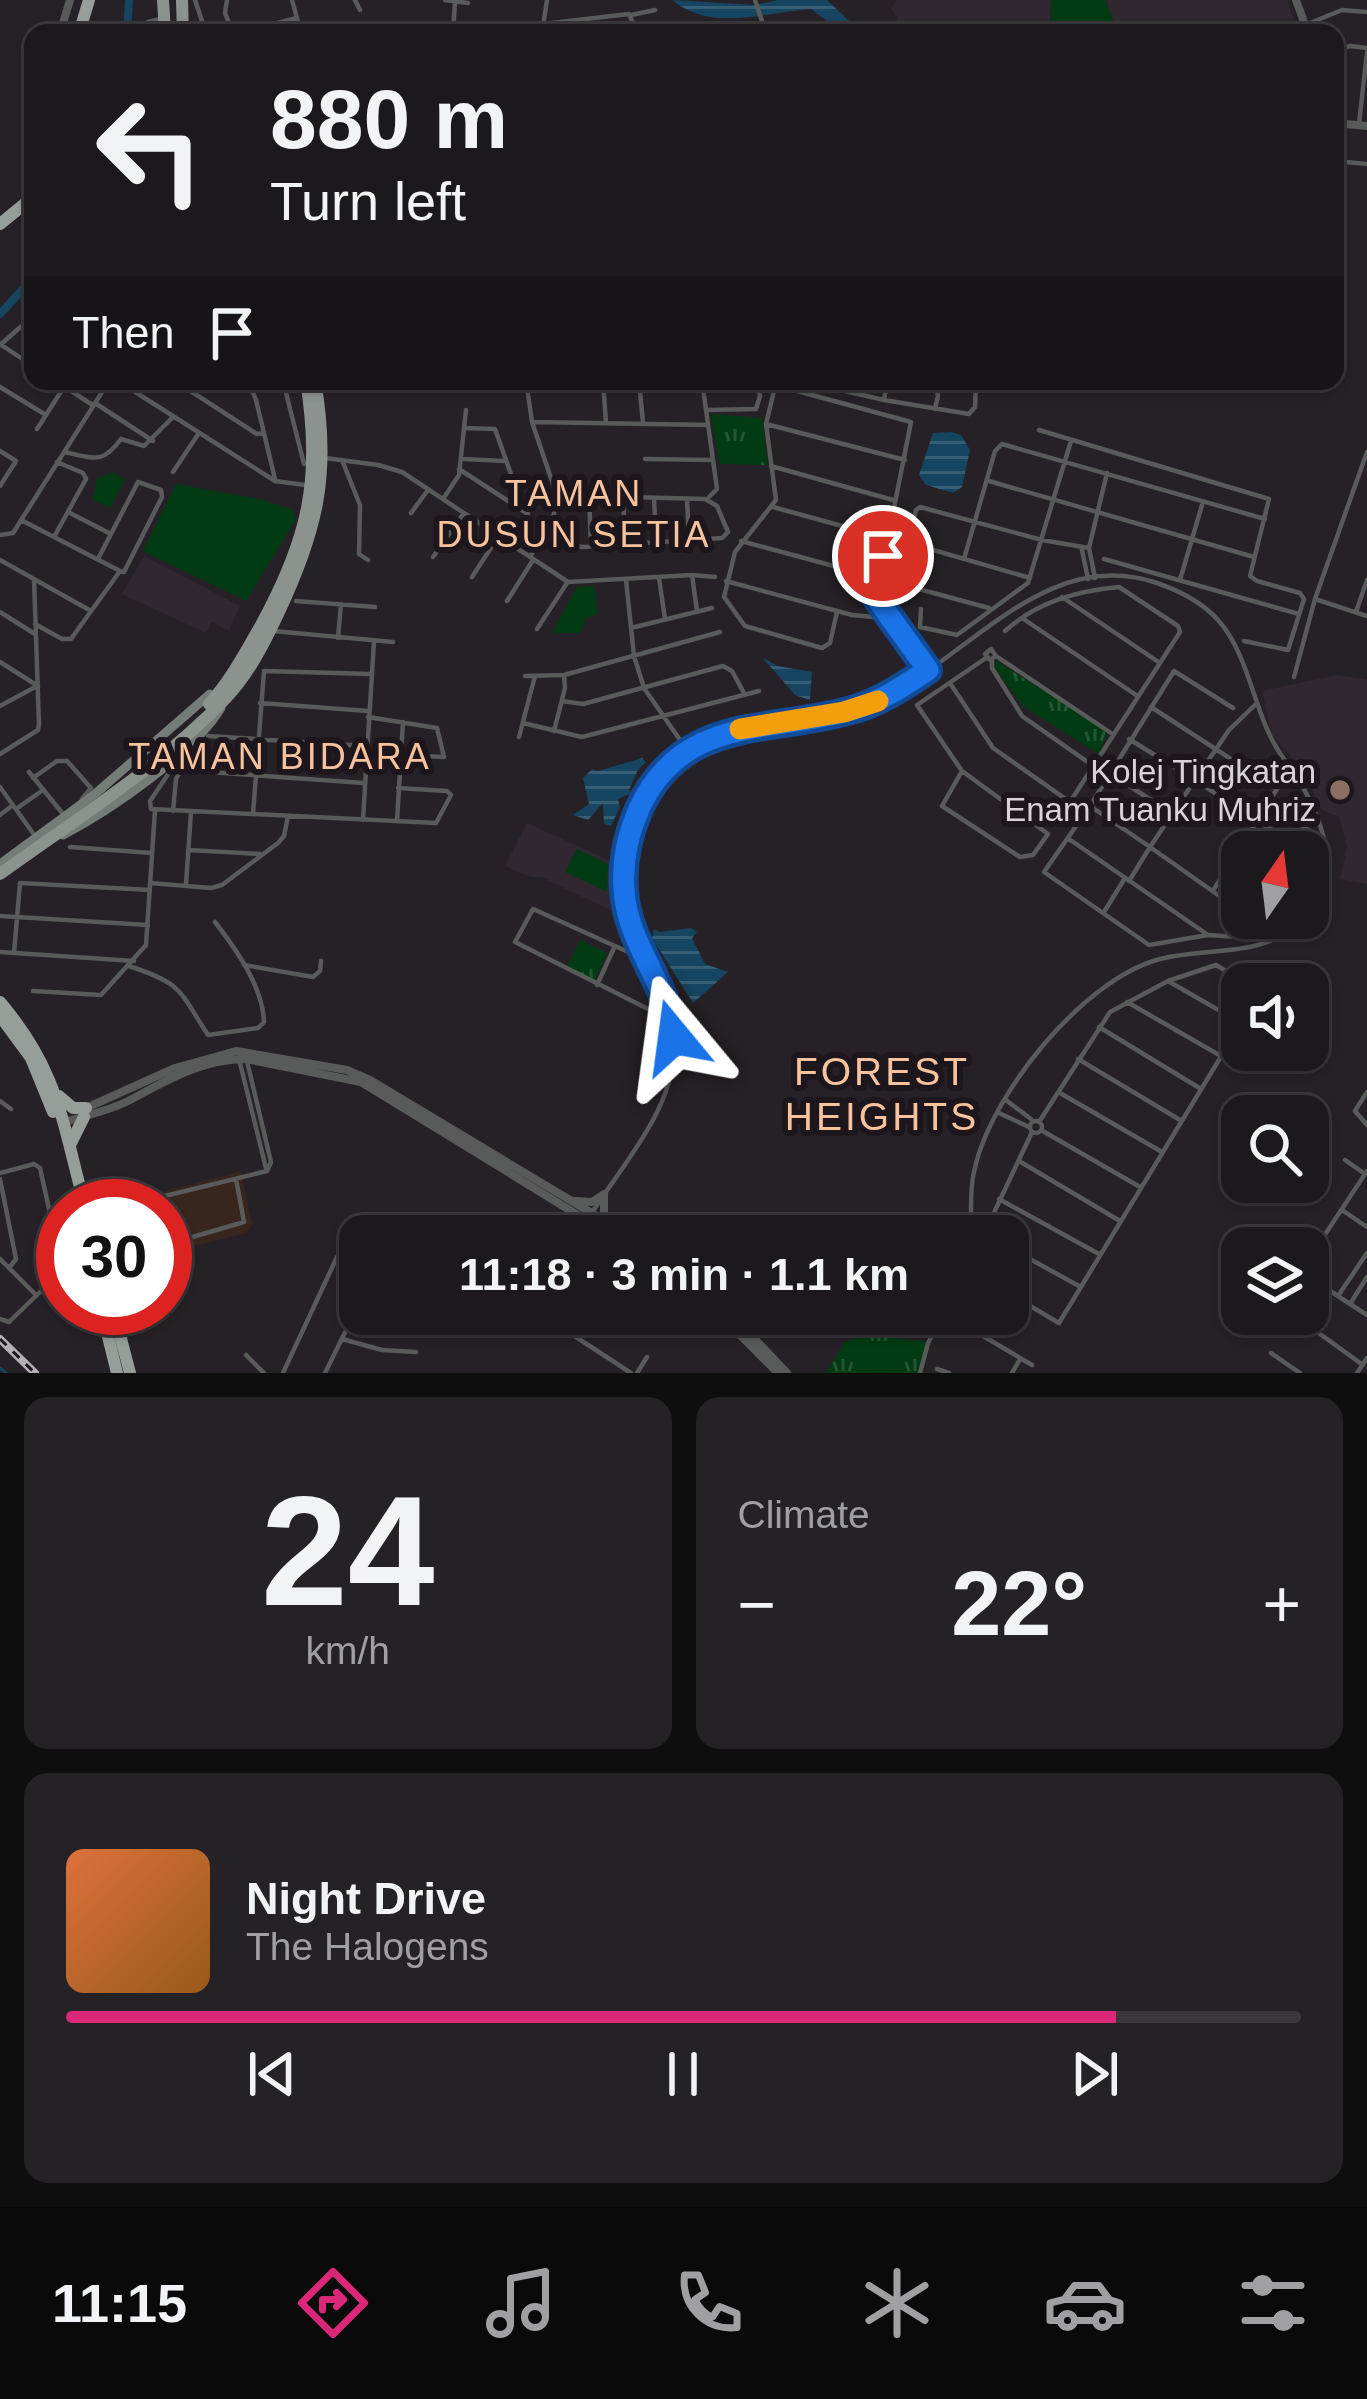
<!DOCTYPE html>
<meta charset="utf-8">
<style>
body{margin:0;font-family:Arial,sans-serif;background:#252225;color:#f1f3f6;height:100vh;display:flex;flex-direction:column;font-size:45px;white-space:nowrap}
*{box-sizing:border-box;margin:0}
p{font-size:39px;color:#a0a0a3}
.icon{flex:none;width:66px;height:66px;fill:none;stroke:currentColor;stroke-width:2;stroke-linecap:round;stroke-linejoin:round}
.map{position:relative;height:1373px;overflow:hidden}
.details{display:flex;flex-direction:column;gap:24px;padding:24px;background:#0f0e0f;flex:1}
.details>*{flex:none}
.banner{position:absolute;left:24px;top:24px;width:1320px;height:366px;border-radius:24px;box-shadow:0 3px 9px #0004,0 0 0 3px #3a383b;background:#1c191c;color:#f1f3f6;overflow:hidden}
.needle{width:78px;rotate:14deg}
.controls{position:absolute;left:1221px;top:831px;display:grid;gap:24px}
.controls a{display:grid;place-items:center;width:108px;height:108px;border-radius:24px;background:#1c191c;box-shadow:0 3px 9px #0004,0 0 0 3px #3a383b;font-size:60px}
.speed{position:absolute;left:36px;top:1179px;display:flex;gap:24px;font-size:60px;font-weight:700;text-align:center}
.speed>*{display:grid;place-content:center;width:156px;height:156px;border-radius:50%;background:#1c191c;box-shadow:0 3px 9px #0004,0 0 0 3px #3a383b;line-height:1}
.speed .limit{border:18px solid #d22;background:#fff;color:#111}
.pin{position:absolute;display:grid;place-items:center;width:102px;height:102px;color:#fff;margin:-51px;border:6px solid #fff;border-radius:50%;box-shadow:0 3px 12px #0007}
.me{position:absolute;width:132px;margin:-66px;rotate:344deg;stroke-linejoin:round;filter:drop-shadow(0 0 9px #0008)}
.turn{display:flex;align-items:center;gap:42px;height:252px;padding:0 48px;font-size:54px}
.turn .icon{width:156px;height:156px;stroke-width:2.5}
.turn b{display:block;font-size:84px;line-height:102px}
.then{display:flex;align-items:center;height:114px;padding:0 48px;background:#0003;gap:24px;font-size:45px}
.big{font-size:90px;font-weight:600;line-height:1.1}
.details .card{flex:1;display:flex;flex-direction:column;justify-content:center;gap:18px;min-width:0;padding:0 42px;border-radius:24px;background:#252225}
.details .dial{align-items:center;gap:0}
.dial b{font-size:156px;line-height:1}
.song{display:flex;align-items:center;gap:36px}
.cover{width:144px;height:144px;border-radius:18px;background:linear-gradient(135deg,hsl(20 70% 55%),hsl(30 70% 35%))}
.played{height:12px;border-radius:6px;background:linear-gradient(90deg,#db2777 85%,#3a383b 85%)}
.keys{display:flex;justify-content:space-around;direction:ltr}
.heat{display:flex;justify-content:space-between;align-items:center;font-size:66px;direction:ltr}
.details .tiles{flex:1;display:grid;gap:24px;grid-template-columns:1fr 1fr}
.card:last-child{grid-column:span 2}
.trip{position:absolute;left:339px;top:1215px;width:690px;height:120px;border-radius:24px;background:#1c191c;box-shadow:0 3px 9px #0004,0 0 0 3px #3a383b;font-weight:600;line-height:120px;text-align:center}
.dock{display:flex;height:192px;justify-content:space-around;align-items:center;background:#0b0a0b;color:#a0a0a3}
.dock .icon{width:84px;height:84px}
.dock .current{color:#db2777}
.dock b{font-size:54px;color:#f1f3f6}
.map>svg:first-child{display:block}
.commercial{fill:#37251e}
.built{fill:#312731}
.grass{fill:url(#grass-tufts)}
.garden{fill:#003b13}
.water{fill:url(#water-rules)}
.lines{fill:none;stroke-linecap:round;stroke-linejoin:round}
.stream{stroke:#154560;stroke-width:3}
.river{stroke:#154560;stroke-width:8}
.minor{stroke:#585b59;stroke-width:4.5}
.tertiary{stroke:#585b59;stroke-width:8}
.secondary{stroke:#757b77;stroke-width:9}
.primary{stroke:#8c938f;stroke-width:12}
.trunk{stroke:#969e9a;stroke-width:12}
.rail-casing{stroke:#b4b0b4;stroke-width:8}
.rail{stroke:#1d171d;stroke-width:3;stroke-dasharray:9;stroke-linecap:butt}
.route-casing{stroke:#114b97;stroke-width:30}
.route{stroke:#1a73e8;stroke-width:21}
.slow{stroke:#f59e0b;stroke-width:21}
.education-dot{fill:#8d6e63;stroke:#1d171d;stroke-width:4.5}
.labels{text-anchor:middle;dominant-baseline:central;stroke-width:12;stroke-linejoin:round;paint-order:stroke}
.poi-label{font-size:33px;fill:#d7d3d7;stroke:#1d171d;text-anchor:end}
.neighbourhood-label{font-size:36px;letter-spacing:3px;fill:#f8c39c;stroke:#1d171d}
.quarter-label{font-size:39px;letter-spacing:3px;fill:#f8c39c;stroke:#1d171d}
</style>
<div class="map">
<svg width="1367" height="1373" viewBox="0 0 1367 1373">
<defs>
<pattern id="grass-tufts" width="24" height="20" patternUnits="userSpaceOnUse" patternTransform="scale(3)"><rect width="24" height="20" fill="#003b13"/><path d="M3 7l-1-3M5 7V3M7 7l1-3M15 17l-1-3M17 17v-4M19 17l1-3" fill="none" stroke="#245635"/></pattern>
<pattern id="water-rules" width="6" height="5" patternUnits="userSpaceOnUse" patternTransform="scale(3)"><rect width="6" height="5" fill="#154560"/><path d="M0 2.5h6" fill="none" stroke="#365f76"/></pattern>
</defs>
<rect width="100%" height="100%" fill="#262126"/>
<path class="commercial" d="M241 1171 252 1224 247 1233 165 1253V1206H111Z"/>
<path class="built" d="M897 0H1051L1050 33H895L897 18 891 8Z
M1106 0H1287L1299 33H1117Z
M144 556 240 606 229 631 212 622 206 633 122 594Z
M1337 675 1367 679V884L1340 879 1347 847 1339 817 1322 810 1302 770 1272 734 1262 691Z
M527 823 613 862 614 912 541 877H531L505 866Z"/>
<path class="grass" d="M711 414 762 418 768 465 720 464Z
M996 661 1108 731 1099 754 1024 707 994 667Z
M580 940 607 953 593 983 566 969Z
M861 1336 927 1341 918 1373H826L845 1342Z"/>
<path class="garden" d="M1051 0H1106L1117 33H1050Z
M112 472 125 479 110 508 93 500 97 479Z
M176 484 264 500 293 510 296 519 246 601 143 551Z
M594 586 598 614 586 618 580 633H552L577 587Z
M577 849 608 864 607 892 565 872Z"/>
<path class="water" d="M672 0 755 5 778 0H827L862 33H843L811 9C766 12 712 33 672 0Z
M951 432 961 435 970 450 962 487 953 493 926 485 919 475 933 433Z
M762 657 777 666 812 672 810 700 795 695Z
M642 758 646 762 638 770 629 790 632 793 618 799 620 807 611 826 604 824 603 803 588 820 573 815 589 804 583 778 592 769 598 771Z
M691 928 697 932 692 938 705 964 728 972 693 1003 652 938 654 929 659 932Z"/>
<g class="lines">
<path class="stream" d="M0 1368 6 1373"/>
<path class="river" d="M127 33 129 0
M0 314 33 278"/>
<path class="minor" d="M195 0 206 33
M227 0 225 13 233 33
M292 0 301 33
M355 0 360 10
M445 0 468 3
M755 0 766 33
M631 15 655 10
M543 24 629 14 636 30
M1305 25 1342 10 1367 12
M142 33 148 22 164 18
M238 33 297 18
M453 33 455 1
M542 33 547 0
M1335 51 1350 46 1367 48
M1359 124 1367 52
M1335 161 1367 164
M0 344 33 366
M0 345 33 316
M56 381 91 404
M118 381 275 481 305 485
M175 381 257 434 264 433
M248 381 256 400 275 479
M283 381 304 464
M399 381 527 387 600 381
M603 381 606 423
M639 381 643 423
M702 381 717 489 709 497
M802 381 884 400 969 414 975 407 976 381
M0 387 46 415
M527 387 532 422 555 490 554 514 530 557
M884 399 888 381
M95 403 153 441
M935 409 938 396 935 381
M706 410 756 409 760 396 756 381
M533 422 708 425
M766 424 905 460
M464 428 495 429 519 497 516 506
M37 429 64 387
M1039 430 1269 499 1250 576 1257 581 1300 593 1304 599 1288 650 1244 641
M121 439 144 446 173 417
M0 451 16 461 0 486
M64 452C94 458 102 465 121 439
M325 458 378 465 402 472 568 582 692 575 715 577
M463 459 505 461
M645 459 713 460
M342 460 360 505 359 554 368 560
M771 466 893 500
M459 469 528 514
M173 472 199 433
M989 481 1254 557
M589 496 591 544
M623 497 625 544
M654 498 656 540
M443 499 459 475 466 410
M687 499 689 539
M773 507 886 538
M68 512 111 534
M411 513 428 490
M21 520 120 571 124 572 162 497 161 490 138 482 98 559
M546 527 571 545 582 547 722 538 728 532 717 506 705 499 555 495
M0 535 13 533 109 381
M54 537 86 479 83 473 57 462
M741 541 989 608
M909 543 1030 578
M1082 550 1088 579
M433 557 464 513
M964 559 995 451 1002 444 1265 519
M1104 559 1299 614
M0 560 91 611
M692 575 697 611
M472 577 498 537
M659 578 665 619
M1095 578 1089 548 1107 473
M626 580 634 656 644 688 687 750
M1180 580 1202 505
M726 581 852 615 874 617 886 612
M898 582 916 510 920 507 1042 540 1089 548
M1062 597 1160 663
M1315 599 1367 616
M296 601 375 607
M507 601 533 560
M921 609 920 627 957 635 1028 583 1071 441
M0 612 35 634
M837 612 830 643 822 648 745 626 724 597 735 552 776 500 766 424 775 387 779 386 911 422 876 599 928 670
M1356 612 1367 580
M1022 618 1136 695
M35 624 62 639H71L120 571
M631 628 712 608
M537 629 567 583
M273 631 393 642
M1005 631C1037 602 1076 591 1119 587
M338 638 341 604
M991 649 996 656 990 660 985 654Z
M996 656 1111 733
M992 660V668L1022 716 1092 765
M0 662 38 686
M525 676 564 675 720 632
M1294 677 1315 599 1367 452
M950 683 993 748 1070 802 1180 632 1178 626 1119 587
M562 701 583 704 723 666 732 671 744 693
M260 703 368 711
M0 706 37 686
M1151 707 1277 789 1214 889
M368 717 437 728 444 757 400 755
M523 723 582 737 759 691
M554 731 565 688 564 675
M208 736 366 746
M519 737 535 676
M1129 739 1195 780 1229 730 1255 705
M0 754 38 730 39 725 34 579
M175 764 150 801 151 809 436 823 451 795 447 791 398 788
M962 771 942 806 1020 857 1033 855 1048 834 962 771 917 705 986 658
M29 772 63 814
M1110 773 1172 814
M33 778 57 761H67L91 788 82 799
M0 787 35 836
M1271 805 1313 833 1305 852
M1090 806 1150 847 1129 881
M16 809 43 790
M173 811 176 779 181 770 364 783
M253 814 264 671 371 674
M0 815 13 805
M363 820 374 641
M397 821 403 722
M1069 839 1208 935 1239 937 1266 929
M70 847 152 853
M188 850 260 854
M1308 855V860
M150 883 211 888 222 885 278 843 284 836 288 816
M186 884 191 812
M1104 912 1125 878
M1242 912 1150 847 1195 780 1306 852
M0 916 148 925
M1249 918 1266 929
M1266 929 1273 918
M1208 935 1149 945 1044 872 1090 806 1174 671 1233 708
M0 952 134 961
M14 953 20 883 150 890
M635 955 533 909 515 942 658 1014
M244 965 313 977 320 971 321 961
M129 966C184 984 179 991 208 1035L258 1028 264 1022C263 987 236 949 215 922
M1168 981 1241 1023
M597 985 614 948
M33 991 101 995 146 945 155 810
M1127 1002 1221 1056
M1099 1027 1201 1089
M246 1057 271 1162 267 1171
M1078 1059 1180 1120
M240 1063 266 1168
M1367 1092 1355 1111 1367 1125
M1060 1093 1162 1152
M0 1101 11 1109
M1007 1101 1031 1119
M999 1113 1029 1127
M1030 1127a6 6 0 1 1 12 0a6 6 0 1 1-12 0Z
M1039 1122 1110 1012 1168 981 1216 965 1248 984
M1041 1130 1140 1187
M1345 1160 1365 1174
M1019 1161 1120 1221
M0 1173 34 1164 40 1168 63 1272
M0 1179 16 1259 9 1268
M999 1199 1099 1254
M124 1206 267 1171
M1342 1210 1367 1227
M593 1211C624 1163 672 1110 674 1051 676 1004 650 973 632 933 612 885 626 818 658 778 713 712 795 734 867 706 963 667 1041 544 1157 583 1180 591 1202 602 1218 620 1252 658 1253 718 1284 759 1317 803 1347 866 1308 916
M51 1215 63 1213
M1305 1226 1324 1236 1367 1171
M971 1236C972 1215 969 1192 974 1172 989 1096 1083 979 1160 959 1217 945 1258 961 1306 918
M983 1236 1032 1132
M165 1245 244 1222 236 1179
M1008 1247 1079 1286
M0 1259 36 1295
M1318 1283 1367 1315
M1008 1293 1059 1323 1242 1022
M1338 1296 1367 1253
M1350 1304 1367 1277
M72 1308V1309
M138 1308 143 1323
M954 1314 966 1326 1032 1365
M944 1318 966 1326
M0 1319 9 1322 40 1292 63 1287
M141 1319 159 1308
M1302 1321 1363 1365
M556 1324 631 1373
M342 1339 382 1350 416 1352
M1271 1353 1300 1373
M246 1355 264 1373
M937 1369 949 1373
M283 1373 337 1257
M325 1373 360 1302
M637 1373 647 1357
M920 1373 928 1343 944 1314
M1012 1373 1020 1359
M1357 1373 1367 1358"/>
<path class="tertiary" d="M1296 0 1308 33
M60 33 70 0
M619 33 636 30 651 33
M1335 123 1367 126
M84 1109 175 1068 236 1051 347 1070 370 1080 630 1236
M64 1122C85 1116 108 1111 128 1101 166 1081 202 1059 246 1059L361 1082 612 1236
M575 1201 592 1202 604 1194V1213L611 1222
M719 1314 778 1373
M731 1314 787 1373"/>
<path class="secondary" d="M63 835C109 811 194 753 221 708
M0 864 95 794 210 694"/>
<path class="primary" d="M163 0 165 33
M182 0 183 33
M209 704C230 681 245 653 261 625 308 539 322 479 306 381
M0 874C76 819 160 767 226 698 249 674 265 642 279 612 318 529 331 472 315 381"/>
<path class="trunk" d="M79 33 89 0
M0 224 33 197
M0 1002C59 1071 62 1122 85 1206
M0 1016 31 1058 53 1112
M59 1096 73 1108H86
M71 1143 84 1117
M101 1308 117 1373
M113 1308 130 1373"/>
<g class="rail-casing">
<path id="rail" d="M0 1339 35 1373"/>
</g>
<use href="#rail" class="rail"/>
</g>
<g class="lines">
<g class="route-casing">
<path id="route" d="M674 1037C668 983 627 944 624 890 622 863 628 834 639 809 683 713 773 734 855 709 882 701 905 685 928 670L877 599 883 556"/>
</g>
<use href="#route" class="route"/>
<path class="slow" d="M740 729 844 712 878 701"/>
</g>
<circle class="education-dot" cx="1340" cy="790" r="12"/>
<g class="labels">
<g class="poi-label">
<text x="1316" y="771">Kolej Tingkatan<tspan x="1316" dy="38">Enam Tuanku Muhriz</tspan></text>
</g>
<g class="neighbourhood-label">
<text x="574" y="493">TAMAN<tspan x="574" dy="41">DUSUN SETIA</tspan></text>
<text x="280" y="756">TAMAN BIDARA</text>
</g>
<g class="quarter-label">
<text x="882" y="1071">FOREST<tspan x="882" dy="45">HEIGHTS</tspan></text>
</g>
</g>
</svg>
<div class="controls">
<a><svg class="needle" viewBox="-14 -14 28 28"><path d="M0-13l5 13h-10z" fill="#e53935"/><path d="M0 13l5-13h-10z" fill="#a0a0a3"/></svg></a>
<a><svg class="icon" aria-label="sound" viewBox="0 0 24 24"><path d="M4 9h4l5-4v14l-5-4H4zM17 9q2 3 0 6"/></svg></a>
<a><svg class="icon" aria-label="search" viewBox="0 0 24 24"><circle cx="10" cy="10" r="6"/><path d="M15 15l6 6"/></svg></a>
<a><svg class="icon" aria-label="layers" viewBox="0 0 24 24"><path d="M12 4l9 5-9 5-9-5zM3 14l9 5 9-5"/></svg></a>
</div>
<div class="speed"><div class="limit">30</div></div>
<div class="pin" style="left:883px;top:556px;background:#d93025"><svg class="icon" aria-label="arrive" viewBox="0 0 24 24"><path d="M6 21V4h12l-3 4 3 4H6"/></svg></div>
<svg class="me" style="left:674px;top:1037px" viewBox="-20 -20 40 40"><path d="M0-17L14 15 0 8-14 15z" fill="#1a73e8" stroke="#fff" stroke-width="4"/></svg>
<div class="trip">11:18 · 3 min · 1.1 km</div>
<div class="banner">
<div class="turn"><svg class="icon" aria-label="left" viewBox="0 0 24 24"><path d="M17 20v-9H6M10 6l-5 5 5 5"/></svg><div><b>880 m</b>Turn left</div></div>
<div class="then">Then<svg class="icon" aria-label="arrive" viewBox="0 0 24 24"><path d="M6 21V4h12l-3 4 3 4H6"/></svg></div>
</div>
</div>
<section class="details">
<div class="tiles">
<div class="card dial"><b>24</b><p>km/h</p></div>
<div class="card"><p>Climate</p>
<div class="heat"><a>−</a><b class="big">22°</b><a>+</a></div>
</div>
<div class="card">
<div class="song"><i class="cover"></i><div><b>Night Drive</b><p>The Halogens</p></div></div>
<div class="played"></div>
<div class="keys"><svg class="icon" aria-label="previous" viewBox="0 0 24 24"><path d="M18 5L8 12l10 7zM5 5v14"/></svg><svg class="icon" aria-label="pause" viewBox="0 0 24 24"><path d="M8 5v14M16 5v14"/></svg><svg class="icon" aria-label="next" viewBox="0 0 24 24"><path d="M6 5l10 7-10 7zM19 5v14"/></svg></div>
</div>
</div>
</section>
<nav class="dock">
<b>11:15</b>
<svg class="icon current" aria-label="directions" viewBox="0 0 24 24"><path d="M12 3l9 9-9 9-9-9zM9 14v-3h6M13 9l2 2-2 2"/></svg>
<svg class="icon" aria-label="music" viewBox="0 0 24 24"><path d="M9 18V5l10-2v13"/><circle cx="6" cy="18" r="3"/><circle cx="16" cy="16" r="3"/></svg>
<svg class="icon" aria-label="phone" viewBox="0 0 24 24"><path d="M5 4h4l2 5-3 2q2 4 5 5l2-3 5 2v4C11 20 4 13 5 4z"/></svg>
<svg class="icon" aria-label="climate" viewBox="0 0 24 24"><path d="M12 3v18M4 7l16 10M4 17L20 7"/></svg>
<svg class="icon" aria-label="car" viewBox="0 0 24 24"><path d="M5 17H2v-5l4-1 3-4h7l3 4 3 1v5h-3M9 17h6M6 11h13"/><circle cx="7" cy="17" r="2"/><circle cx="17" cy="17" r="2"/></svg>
<svg class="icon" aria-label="filters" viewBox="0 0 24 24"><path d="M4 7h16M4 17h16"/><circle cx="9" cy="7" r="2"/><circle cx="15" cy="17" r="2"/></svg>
</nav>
